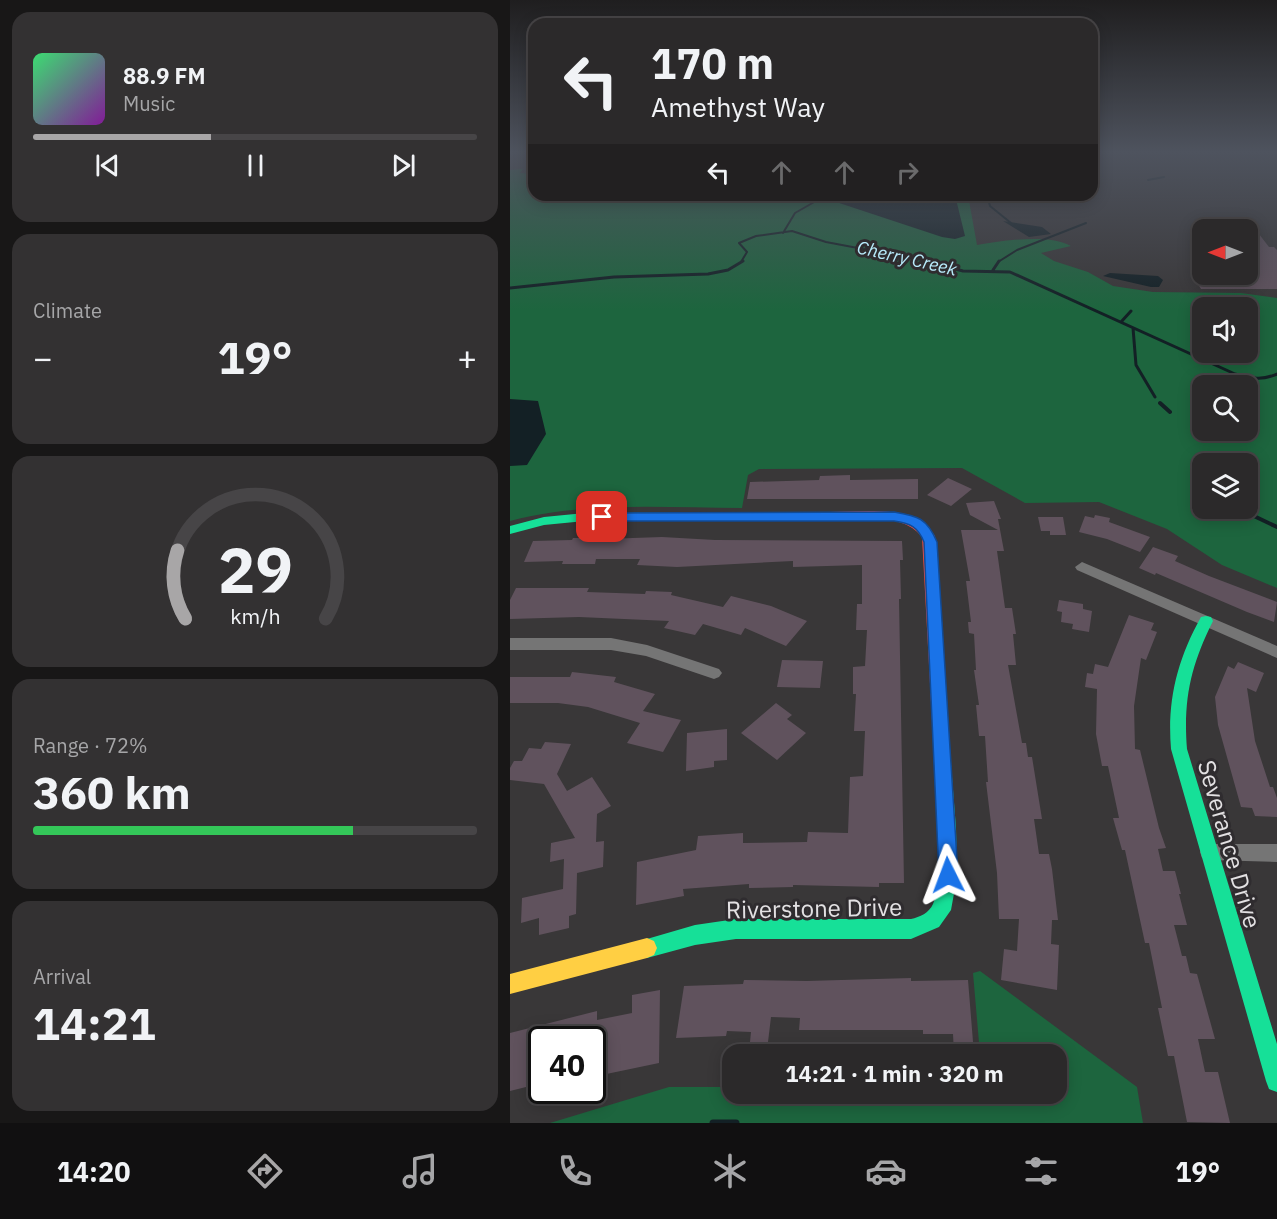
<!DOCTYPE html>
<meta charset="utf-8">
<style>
body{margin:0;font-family:"IBM Plex Sans",sans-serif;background:#333132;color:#f1f3f6;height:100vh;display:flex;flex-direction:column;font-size:22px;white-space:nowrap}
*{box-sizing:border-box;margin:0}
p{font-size:20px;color:#a6a6a8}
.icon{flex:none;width:33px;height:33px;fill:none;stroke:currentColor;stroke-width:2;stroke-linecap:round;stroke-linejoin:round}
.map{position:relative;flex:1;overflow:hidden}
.drawer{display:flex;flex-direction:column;gap:12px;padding:12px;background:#181717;width:510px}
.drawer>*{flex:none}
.hud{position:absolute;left:18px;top:18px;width:570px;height:183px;border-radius:18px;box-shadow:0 3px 15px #0003,0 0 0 2px #474547;background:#2b292a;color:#f1f3f6;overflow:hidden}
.needle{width:39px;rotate:270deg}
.tools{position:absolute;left:682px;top:219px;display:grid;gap:12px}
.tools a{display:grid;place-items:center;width:66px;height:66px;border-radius:12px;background:#2b292a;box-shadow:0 3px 15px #0003,0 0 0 2px #474547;font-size:30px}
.speed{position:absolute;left:18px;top:1026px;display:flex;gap:12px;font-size:30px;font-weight:700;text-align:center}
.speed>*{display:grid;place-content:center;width:78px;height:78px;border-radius:50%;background:#2b292a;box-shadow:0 3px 15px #0003,0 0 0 2px #474547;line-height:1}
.speed .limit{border:3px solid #111;border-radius:9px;background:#fff;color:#111}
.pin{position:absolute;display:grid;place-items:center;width:51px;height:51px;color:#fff;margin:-26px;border-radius:12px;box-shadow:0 3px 9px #0006}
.me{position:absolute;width:66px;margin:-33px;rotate:357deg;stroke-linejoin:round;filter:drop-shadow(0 0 4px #0008)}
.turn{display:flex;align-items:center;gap:21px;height:126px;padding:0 24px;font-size:27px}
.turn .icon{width:78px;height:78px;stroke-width:2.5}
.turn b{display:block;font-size:42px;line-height:51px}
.lanes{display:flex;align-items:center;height:57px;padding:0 24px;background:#0003;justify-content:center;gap:30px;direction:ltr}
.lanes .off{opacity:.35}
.big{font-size:45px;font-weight:800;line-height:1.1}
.drawer .tile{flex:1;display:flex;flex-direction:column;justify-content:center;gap:9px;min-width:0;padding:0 21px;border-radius:18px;background:#333132}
.drawer .dial{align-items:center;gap:0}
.dial svg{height:156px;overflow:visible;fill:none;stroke:#474547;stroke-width:7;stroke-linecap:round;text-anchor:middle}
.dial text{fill:#f1f3f6;stroke:none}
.song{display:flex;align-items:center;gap:18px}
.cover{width:72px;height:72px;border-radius:9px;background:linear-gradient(135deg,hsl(140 70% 55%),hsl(290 70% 35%))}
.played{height:6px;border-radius:3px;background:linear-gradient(90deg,#a8a6a7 40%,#474547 40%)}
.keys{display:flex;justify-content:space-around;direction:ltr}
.heat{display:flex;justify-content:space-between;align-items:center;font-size:33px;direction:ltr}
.charge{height:9px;border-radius:4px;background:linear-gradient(90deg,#34c759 72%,#474547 0)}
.trip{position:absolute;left:212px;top:1044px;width:345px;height:60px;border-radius:18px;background:#2b292a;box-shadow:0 3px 15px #0003,0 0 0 2px #474547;font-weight:800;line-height:60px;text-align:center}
.dock{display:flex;height:96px;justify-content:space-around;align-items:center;background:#111011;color:#a6a6a8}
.dock .icon{width:42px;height:42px}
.dock .selected{color:#a8a6a7}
.dock b{font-size:27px;color:#f1f3f6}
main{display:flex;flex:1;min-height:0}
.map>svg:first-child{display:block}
.green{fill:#1d653e;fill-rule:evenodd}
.water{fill:#132025}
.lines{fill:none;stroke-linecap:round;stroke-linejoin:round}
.stream-far3{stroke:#132025;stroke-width:2}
.stream-far2{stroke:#132025;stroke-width:3}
.stream-far1{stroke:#132025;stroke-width:4}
.stream{stroke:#132025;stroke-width:7}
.building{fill:#60525d}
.street{fill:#757575;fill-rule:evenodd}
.fast{fill:#16e098;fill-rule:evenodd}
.slow{fill:#ffcf43;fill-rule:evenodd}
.jam{fill:#f24e42;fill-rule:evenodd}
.route{fill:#1a73e8;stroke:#114b97;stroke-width:1.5}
.labels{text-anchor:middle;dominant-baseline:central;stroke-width:6;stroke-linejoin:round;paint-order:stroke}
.far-water-label{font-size:18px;font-style:italic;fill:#b8ebfb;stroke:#2f2c2f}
.near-street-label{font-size:24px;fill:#e3e1e3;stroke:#2f2c2f}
</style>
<main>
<section class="drawer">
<div class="tile">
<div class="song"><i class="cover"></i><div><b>88.9 FM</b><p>Music</p></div></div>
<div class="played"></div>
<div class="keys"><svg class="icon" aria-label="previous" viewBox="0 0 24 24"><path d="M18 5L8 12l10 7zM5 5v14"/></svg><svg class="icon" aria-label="pause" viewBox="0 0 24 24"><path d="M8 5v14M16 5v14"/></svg><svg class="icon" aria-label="next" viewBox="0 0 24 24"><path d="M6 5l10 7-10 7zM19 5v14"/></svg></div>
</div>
<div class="tile"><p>Climate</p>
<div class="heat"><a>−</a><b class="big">19°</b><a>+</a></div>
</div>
<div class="tile dial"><svg viewBox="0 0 100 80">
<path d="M14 69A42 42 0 1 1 86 69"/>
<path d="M14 69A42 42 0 0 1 10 34" stroke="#a8a6a7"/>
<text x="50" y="56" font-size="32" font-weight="700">29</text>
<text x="50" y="72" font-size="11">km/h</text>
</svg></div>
<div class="tile"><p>Range · 72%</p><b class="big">360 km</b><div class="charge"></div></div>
<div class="tile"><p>Arrival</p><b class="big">14:21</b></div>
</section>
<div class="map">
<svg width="767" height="1123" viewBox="0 0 767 1123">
<rect width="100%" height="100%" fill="#393738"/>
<path class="green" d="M13 169 10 173 24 174V195H458L467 245C492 241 538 233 561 246L531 253 544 261 578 272 603 286 643 292 731 293 767 298V588L712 565 657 529 589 502 515 503 452 468 249 469 238 475 232 508C155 508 75 501 0 521V170ZM693 308H738V352H693ZM693 386H738V430H693ZM693 464H738V508H693Z
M470 971 627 1087 633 1123H40L159 1087H222V1094H546V1054H470L463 973Z"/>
<path class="water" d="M305 195H445L455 236 445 239 432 237Z
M493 221 532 227 541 234 519 237Z
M600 273 648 276 653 280 649 287H641L593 276Z
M0 399 28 401 36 434 17 465 0 466Z"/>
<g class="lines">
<path class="stream-far3" d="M638 180 654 177
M477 195 480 206 501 223
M273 233 285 213 306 201
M231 262 237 252 229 243 246 236 282 231 316 242 422 262
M488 262 507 250 576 223"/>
<path class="stream-far2" d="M415 261 453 271 500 272 725 374C741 378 751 381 767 374
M483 270 489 261
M0 288 104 277 198 274 218 270 233 261
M611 322 621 311
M623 328 626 365 645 397"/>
<path class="stream-far1" d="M650 403 660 412
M727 508 767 527"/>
<path class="stream" d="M203 1123H226"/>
</g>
<path class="building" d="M738 234H749L759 247H764L767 250V289H691L682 274H738Z
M340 475V480L408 479V499H237L240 482 309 480 310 476Z
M438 478 462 489 441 506 417 495Z
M484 501 491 519H488L494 551H487L495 608H502L506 634H503L506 665H498L512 743H516L518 757H522L532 819H524L529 854H539L542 869 548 920H542L541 944 549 945 547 990 491 980 494 949 507 951 509 919H489L487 873 476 782H478L475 736H469L466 705H469L464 670H466L464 634 459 633 458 622H461L456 581H460L451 530H488L460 515 456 503Z
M585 515 600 518 599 522 640 537 630 552 597 539 569 532 575 516 584 518Z
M528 517H553L556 535H540V531H531Z
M152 537 205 540 392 541 393 560H390L391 599H389L394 883H369V887L283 885V887L239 888V884L173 889 174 896 126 905 127 862 186 850 188 836 233 833V843L297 842 298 832 338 833 340 777 353 776 355 731H344L346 694H343V667L355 666 357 630H346L347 604H352V565L283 567V561L167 567 127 565 130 559H86L85 564H52L53 561 14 562 23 541 62 540 63 538H95L94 539Z
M643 547 668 556 665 561 699 576 767 602 764 622 737 612 646 573 645 575 629 568Z
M6 588H79L77 592 135 594 136 591 162 592 161 595 213 607 221 596 261 606 297 621 276 646 235 628 231 635 193 624 185 635 154 628 159 621 69 617 0 619V600Z
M549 600 573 604V609L582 611 579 632 562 629 563 624 551 622 552 612 547 611Z
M619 615 644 623 641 630 647 632 636 660 631 658 624 706 625 749 630 750 649 828 656 848 648 849 653 871H665L671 894H669L677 925H664L672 956H676L680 973 687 974 705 1039H688L695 1072H708L720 1123 677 1122 664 1056H658L648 1008H652L639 943H635L615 850H612L603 818H609L598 766H592L586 734 587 689 575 687 577 673 583 674 585 664 598 667Z
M272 660 313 661 310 688 267 687Z
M728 662 754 673 746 692 737 688 745 741 760 787H763L767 798V817L745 816 742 808 731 807 708 725 705 697 718 666 724 669Z
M62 672 106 677 104 682 145 694 133 711 171 720 153 752 117 743 130 723 78 707 48 703H0V677H60Z
M266 703 282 715 277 719 296 733 267 760 231 733Z
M217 729V760L204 761V767L176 771 177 733Z
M35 742 61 744 47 774 57 791 82 777 101 806 87 814 86 842 94 841 93 867 67 873 66 914 59 916V928L29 935V918L11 923 12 898 53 889 54 859 40 862 41 843 65 838 34 784 0 780V768L4 761H12L19 748 31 749Z
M401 978V981L458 980 464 1054H444L443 1034H413V1030H289L290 1018 261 1017 258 1042H240L241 1032 217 1031 216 1036 166 1038 174 986 233 984 234 980 297 981Z
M150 990 149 1063 82 1077V1040H32V1083L0 1091V1033L87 1011V1020L122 1013V995Z"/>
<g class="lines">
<path class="street" d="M572 562 767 646V658L567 570 565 567Z
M0 638H101L137 645 209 669 212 673 209 677 204 679 136 656 101 650H0Z
M699 844H767V862L699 860 692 858 690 852 692 846Z"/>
<path class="fast" d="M320 512 324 513 326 516 324 519 75 521 34 525 0 534V526L34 517 75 513Z
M696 616 701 617 703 621C681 665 673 699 677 749L767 1044V1092L759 1089 756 1081 661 749C657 701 667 660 691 617Z
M431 732 437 734 439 739 446 828 447 877 441 910 429 927 401 939H226L185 945 137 958 130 955 127 948 130 941 185 925 226 919H401C410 917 419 913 423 904 437 874 425 775 423 739L425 734Z"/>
<path class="slow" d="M137 938 144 941 147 948 144 955 137 958 0 994V974Z"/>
<path class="jam" d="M359 511C385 511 409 514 425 536L439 739 437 744 431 746 425 744 423 739 412 537C385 503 328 531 314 516L320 512Z"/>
</g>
<linearGradient id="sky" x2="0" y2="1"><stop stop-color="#1f1e1f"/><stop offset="0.49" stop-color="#4e535e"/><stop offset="1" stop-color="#4e535e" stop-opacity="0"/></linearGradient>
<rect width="767" height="310" fill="url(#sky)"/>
<path class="route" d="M384 512C408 516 417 518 427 542L448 875 445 881 438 884 432 881 429 875 414 542C408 527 400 523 384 521H92L85 517 92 513Z"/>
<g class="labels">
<g class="far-water-label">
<text transform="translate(397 258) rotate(13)">Cherry Creek</text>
</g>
<g class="near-street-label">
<text transform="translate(720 844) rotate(74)">Severance Drive</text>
<text transform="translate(304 908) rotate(-1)">Riverstone Drive</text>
</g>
</g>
</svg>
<div class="tools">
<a><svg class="needle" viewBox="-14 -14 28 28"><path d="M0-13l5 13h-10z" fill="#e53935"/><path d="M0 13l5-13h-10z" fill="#a6a6a8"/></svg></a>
<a><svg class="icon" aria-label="sound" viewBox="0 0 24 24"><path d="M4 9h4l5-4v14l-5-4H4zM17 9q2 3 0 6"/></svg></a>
<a><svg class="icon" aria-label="search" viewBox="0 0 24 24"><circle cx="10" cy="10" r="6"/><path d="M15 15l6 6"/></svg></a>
<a><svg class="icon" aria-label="layers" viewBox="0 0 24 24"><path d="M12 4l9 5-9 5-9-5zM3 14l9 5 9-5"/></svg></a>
</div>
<div class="speed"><div class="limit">40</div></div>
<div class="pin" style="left:92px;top:517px;background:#d93025"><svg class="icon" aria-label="arrive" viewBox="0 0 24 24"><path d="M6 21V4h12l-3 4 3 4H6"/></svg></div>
<svg class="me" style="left:438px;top:875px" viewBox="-20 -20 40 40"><path d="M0-17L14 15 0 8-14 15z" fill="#1a73e8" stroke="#fff" stroke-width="4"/></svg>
<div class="trip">14:21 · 1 min · 320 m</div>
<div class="hud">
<div class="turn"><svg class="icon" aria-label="left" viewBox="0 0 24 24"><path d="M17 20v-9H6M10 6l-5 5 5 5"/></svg><div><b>170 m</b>Amethyst Way</div></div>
<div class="lanes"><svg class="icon" aria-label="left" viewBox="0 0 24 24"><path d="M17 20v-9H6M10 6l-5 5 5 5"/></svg><svg class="icon off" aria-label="ahead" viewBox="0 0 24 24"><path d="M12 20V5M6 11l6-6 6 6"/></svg><svg class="icon off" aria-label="ahead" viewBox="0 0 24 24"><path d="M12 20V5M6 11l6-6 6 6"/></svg><svg class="icon off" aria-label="right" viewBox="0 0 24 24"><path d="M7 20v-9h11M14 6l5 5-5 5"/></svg></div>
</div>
</div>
</main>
<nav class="dock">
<b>14:20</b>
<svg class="icon selected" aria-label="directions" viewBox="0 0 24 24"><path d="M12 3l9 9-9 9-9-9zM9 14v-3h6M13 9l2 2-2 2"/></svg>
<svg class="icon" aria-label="music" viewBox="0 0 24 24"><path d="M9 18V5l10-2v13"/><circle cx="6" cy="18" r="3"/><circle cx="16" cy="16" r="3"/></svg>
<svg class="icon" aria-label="phone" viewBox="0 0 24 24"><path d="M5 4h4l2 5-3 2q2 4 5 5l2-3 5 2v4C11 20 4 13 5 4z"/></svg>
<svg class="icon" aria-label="climate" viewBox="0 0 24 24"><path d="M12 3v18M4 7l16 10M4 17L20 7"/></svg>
<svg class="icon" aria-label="car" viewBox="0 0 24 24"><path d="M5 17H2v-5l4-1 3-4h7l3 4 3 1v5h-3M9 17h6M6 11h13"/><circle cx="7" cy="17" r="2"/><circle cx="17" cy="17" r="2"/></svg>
<svg class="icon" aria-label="filters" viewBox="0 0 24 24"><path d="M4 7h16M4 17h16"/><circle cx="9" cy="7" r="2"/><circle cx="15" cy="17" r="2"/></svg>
<b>19°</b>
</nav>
